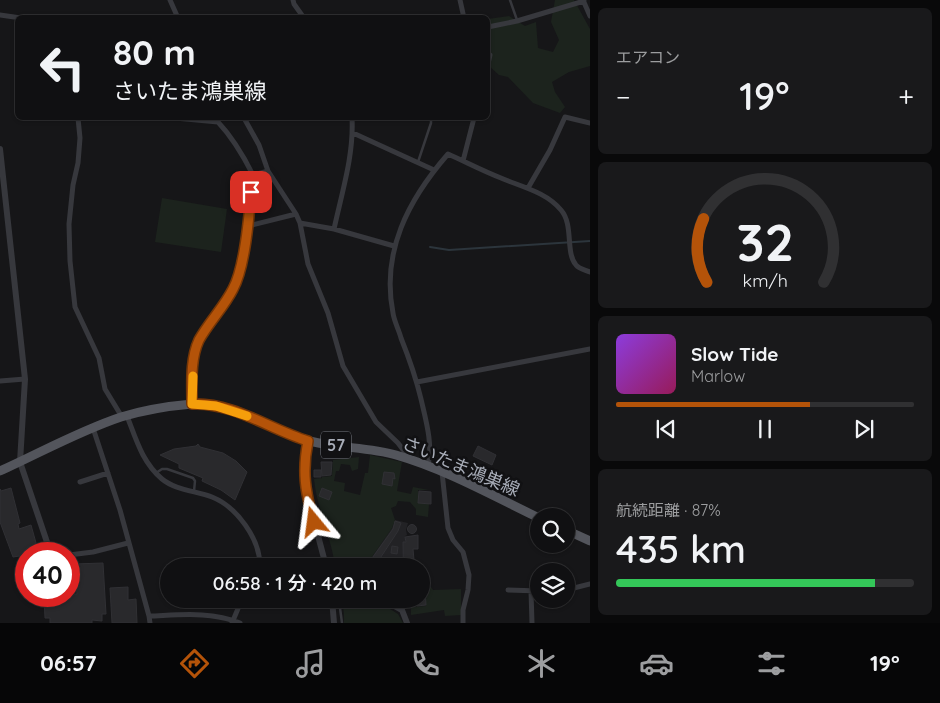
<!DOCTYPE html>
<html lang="ja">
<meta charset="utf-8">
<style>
body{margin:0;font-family:Quicksand,"Noto Sans JP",sans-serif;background:#19191b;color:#f1f3f6;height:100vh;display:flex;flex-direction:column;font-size:19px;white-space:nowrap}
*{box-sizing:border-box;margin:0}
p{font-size:16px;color:#9c9d9f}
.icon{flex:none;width:28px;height:28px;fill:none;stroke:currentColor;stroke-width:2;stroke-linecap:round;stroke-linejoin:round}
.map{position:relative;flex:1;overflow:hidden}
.panel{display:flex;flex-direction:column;gap:8px;padding:8px;background:#09090a;width:350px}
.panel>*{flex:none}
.guide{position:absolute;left:15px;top:15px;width:475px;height:105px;border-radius:8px;box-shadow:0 1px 4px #0004,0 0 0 1px #303032;background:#101012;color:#f1f3f6;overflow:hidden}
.fabs{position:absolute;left:530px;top:508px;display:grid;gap:10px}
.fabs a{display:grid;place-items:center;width:45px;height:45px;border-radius:50%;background:#101012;box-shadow:0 1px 4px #0004,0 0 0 1px #303032;font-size:25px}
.speed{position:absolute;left:15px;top:542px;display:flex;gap:10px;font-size:25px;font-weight:700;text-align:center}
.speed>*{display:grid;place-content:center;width:65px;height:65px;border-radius:50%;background:#101012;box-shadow:0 1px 4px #0004,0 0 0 1px #303032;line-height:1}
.speed .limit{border:8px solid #d22;background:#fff;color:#111}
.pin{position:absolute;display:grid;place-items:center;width:42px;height:42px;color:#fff;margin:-21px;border-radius:10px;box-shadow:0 2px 8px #0006}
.me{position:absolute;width:55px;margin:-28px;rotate:344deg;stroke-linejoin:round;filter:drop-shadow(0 0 4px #0008)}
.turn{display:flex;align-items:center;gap:18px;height:105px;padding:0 15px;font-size:22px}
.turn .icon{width:65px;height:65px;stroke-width:2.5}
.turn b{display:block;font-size:35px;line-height:42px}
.big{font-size:38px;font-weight:600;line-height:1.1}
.panel .widget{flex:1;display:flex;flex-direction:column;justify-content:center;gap:8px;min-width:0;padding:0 18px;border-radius:8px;background:#19191b}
.panel .dial{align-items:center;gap:0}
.dial svg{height:130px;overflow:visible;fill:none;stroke:#303032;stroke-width:7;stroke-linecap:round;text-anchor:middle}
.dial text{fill:#f1f3f6;stroke:none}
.song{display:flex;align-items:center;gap:15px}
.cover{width:60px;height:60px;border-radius:8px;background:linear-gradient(135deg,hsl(270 70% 55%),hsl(330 70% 35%))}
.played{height:5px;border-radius:2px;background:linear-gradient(90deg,#b45309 65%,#303032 65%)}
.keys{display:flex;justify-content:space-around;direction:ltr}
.heat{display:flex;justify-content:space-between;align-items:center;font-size:28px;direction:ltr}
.charge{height:8px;border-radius:4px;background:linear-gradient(90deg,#34c759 87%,#303032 0)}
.trip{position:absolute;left:160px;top:558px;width:270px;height:50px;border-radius:25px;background:#101012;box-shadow:0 1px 4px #0004,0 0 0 1px #303032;font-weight:600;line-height:50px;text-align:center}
.menu{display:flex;height:80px;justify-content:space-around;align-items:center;background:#060607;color:#9c9d9f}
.menu .icon{width:35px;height:35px}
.menu .selected{color:#b45309}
.menu b{font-size:22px;color:#f1f3f6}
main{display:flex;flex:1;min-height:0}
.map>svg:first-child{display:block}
.built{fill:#222225}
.green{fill:#1c231d}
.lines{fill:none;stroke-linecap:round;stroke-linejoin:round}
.stream{stroke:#2c353c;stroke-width:2}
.building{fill:#29292c;stroke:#303034}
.service{stroke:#37383d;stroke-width:2.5}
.minor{stroke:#37383d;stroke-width:5}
.tertiary{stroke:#37383d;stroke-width:6}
.primary{stroke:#53555c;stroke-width:9}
.route-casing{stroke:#753606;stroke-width:12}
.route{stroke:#b45309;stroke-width:9}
.slow{stroke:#f59e0b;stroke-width:9}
.labels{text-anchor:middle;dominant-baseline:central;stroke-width:5;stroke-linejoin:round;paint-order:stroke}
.shield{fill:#111113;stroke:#7b7e86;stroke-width:1}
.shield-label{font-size:16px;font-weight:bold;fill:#a8adb8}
.street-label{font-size:18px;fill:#a8adb8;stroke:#111113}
</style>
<main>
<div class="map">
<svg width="590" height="623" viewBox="0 0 590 623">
<rect width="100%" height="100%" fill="#161618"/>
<path class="built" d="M395 520 408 523 406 530 407 535 405 536V542H403L402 566H368L369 561 392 528Z"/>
<path class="green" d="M555 0H574L590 29V66L569 72 552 82 555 92 565 107 560 113 533 103 508 77 499 75 488 65V19L509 16 525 26 536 22 538 48 553 52 559 40 551 22Z
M162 198 227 209 221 252 155 242Z
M370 455 402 462 397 491 411 494 413 487 429 490H418V503L429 504 428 517 416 515V509L410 502 398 501 396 506 391 508 395 520 392 528 369 561 368 566H335C331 536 317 509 314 479L321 478V479L322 477 332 476 333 460 359 457 358 469 352 471 350 465 341 464 339 471H336L334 481 345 483 344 491 360 495 365 473H368Z
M431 587 433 590 461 589V615L445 616 444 610 411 615V607L426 606V588Z
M337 599H374L398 614 403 623H344C344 614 345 605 337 599Z
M390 599H410V606H406L405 608Z"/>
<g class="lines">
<path class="stream" d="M430 247 449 250 590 241"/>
</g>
<path class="building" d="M198 444 200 447 223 453 236 461 247 472 235 500 221 490 202 481 203 478 179 468V464L160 455 174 449 196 446Z
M478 446 496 455 492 465 473 456Z
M321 462H332L331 475 322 476Z
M314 470H321V477H314Z
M384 472 394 473 395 479 393 478 392 486 382 484Z
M11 488 20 523 18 524 19 529 31 525 38 550 26 554V555L13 557 0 522V489L1 491Z
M322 488 332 492 329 500 319 496Z
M419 491 431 492V504L418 503Z
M395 521 401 523 398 531 375 566H369L370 561 393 529Z
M407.5 529a4.5 4.5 0 1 1 9 0a4.5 4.5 0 1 1-9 0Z
M418 535V549H413L414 560 406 561V566H403V542H406L405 537Z
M392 546 398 547 397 554 391 553Z
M393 560V566H388V561Z
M103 563 106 614H102V621L92 620V623H50V618H45L44 596H69V594H77L74 564Z
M128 587V600L136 599 137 623H112L110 588Z
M421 590H425L426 605 417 606V599H415V603H410V599H421Z"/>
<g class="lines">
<path class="service" d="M510 0 517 20
M418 162 431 123V118
M156 473 162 469H167L193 478 195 481 194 491
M335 603 340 608 342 623"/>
<path class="minor" d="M170 0 178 18
M293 0 294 4 304 18
M460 0 464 18
M583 0 590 16
M0 15 21 18
M488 27 517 21 584 1
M488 54 490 55 488 64
M78 118 80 138 78 163 73 185 69 224 70 261 75 307 99 358 105 389 122 417
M175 118 218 122C233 138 243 155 253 175L268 171
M244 118 259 145 268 171 296 214 300 223 308 264 328 313 343 366 376 422 398 443 404 451 405 458
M353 133 434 170
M463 161 474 118
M528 188 550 150 565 117 590 123
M300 223 334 229 394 246
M248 226 253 175
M334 229C342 192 354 155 352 118
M0 381 25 379
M417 382 590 349
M192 404C192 384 190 359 200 340 209 322 224 307 233 289 243 270 243 246 248 226L296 214
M127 416C136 439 142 462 162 479 175 490 197 491 212 497 237 507 260 539 260 566
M93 428 120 510 149 616 150 623
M428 466C433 444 426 421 421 399 416 378 409 358 401 338 399 330 394 321 393 313 381 252 408 200 448 154 466 162 483 171 501 178 522 187 546 192 561 210 574 225 565 252 576 265 579 269 586 270 590 272
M442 472 448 528 453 540 463 552 469 575 468 590 463 610V623
M80 482 108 473
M69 555 93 552 128 543
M508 590 539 591
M566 590 590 584
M531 591 532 623
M149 616C179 615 211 611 240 623
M232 623 242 599"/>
<path class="tertiary" d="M0 149 25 379 20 462 51 554
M308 441 304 466 306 490 326 566
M332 599 334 623
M382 599 402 610 407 623"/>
<path class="primary" d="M0 471C40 453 79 431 121 417 144 410 169 406 192 404 230 401 265 426 300 438 331 449 365 446 396 455 445 469 493 496 539 518
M566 530 590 541"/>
</g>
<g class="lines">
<g class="route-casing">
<path id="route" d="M251 192C249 218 245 267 233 289 224 307 209 322 199 340 190 359 192 384 192 404 233 402 269 429 308 441 302 471 305 492 314 522"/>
</g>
<use href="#route" class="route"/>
<path class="slow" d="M193 376 192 404 216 406 247 416"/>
</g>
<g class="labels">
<rect class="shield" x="321" y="431.5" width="30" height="27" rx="4"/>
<g class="shield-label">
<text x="336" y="445">57</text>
</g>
<g class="street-label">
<text transform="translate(461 466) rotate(23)">さいたま鴻巣線</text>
</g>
</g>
</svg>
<div class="fabs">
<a><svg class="icon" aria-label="search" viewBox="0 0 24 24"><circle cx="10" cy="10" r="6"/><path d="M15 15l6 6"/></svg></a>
<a><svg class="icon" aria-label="layers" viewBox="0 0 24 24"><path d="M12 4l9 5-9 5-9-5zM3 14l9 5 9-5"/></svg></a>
</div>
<div class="speed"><div class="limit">40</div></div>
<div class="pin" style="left:251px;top:192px;background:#d93025"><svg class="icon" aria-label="arrive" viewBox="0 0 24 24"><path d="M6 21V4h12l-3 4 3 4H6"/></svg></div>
<svg class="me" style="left:314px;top:522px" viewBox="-20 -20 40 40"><path d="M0-17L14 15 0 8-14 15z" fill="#b45309" stroke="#fff" stroke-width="4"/></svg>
<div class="trip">06:58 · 1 分 · 420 m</div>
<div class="guide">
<div class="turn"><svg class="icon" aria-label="left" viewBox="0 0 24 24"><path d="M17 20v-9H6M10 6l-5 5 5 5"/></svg><div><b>80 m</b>さいたま鴻巣線</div></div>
</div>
</div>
<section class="panel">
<div class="widget"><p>エアコン</p>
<div class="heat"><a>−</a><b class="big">19°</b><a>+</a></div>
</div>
<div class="widget dial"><svg viewBox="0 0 100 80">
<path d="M14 69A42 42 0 1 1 86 69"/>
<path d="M14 69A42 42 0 0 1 12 30" stroke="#b45309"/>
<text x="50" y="56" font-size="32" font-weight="700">32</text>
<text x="50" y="72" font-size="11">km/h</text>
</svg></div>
<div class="widget">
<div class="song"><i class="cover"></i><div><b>Slow Tide</b><p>Marlow</p></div></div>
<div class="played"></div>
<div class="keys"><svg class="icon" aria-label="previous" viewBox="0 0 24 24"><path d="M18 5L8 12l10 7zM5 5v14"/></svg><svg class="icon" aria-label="pause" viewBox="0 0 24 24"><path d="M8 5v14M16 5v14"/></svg><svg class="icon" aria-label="next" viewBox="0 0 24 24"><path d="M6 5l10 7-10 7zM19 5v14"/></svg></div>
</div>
<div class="widget"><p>航続距離 · 87%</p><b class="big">435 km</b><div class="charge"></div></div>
</section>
</main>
<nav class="menu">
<b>06:57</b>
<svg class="icon selected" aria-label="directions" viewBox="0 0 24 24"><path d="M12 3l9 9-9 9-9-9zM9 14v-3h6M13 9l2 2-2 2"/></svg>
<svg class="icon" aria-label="music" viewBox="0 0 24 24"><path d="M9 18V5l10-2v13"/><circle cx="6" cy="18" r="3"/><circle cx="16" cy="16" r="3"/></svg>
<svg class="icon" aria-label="phone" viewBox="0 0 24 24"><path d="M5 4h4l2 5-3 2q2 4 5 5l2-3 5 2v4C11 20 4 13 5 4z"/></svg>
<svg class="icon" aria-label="climate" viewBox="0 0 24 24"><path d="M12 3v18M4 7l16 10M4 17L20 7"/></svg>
<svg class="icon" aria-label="car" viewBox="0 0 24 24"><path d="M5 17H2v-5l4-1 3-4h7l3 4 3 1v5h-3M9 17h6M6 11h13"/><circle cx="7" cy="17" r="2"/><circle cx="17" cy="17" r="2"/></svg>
<svg class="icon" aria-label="filters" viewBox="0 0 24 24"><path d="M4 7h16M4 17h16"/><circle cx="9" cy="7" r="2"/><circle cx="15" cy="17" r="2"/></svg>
<b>19°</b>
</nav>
